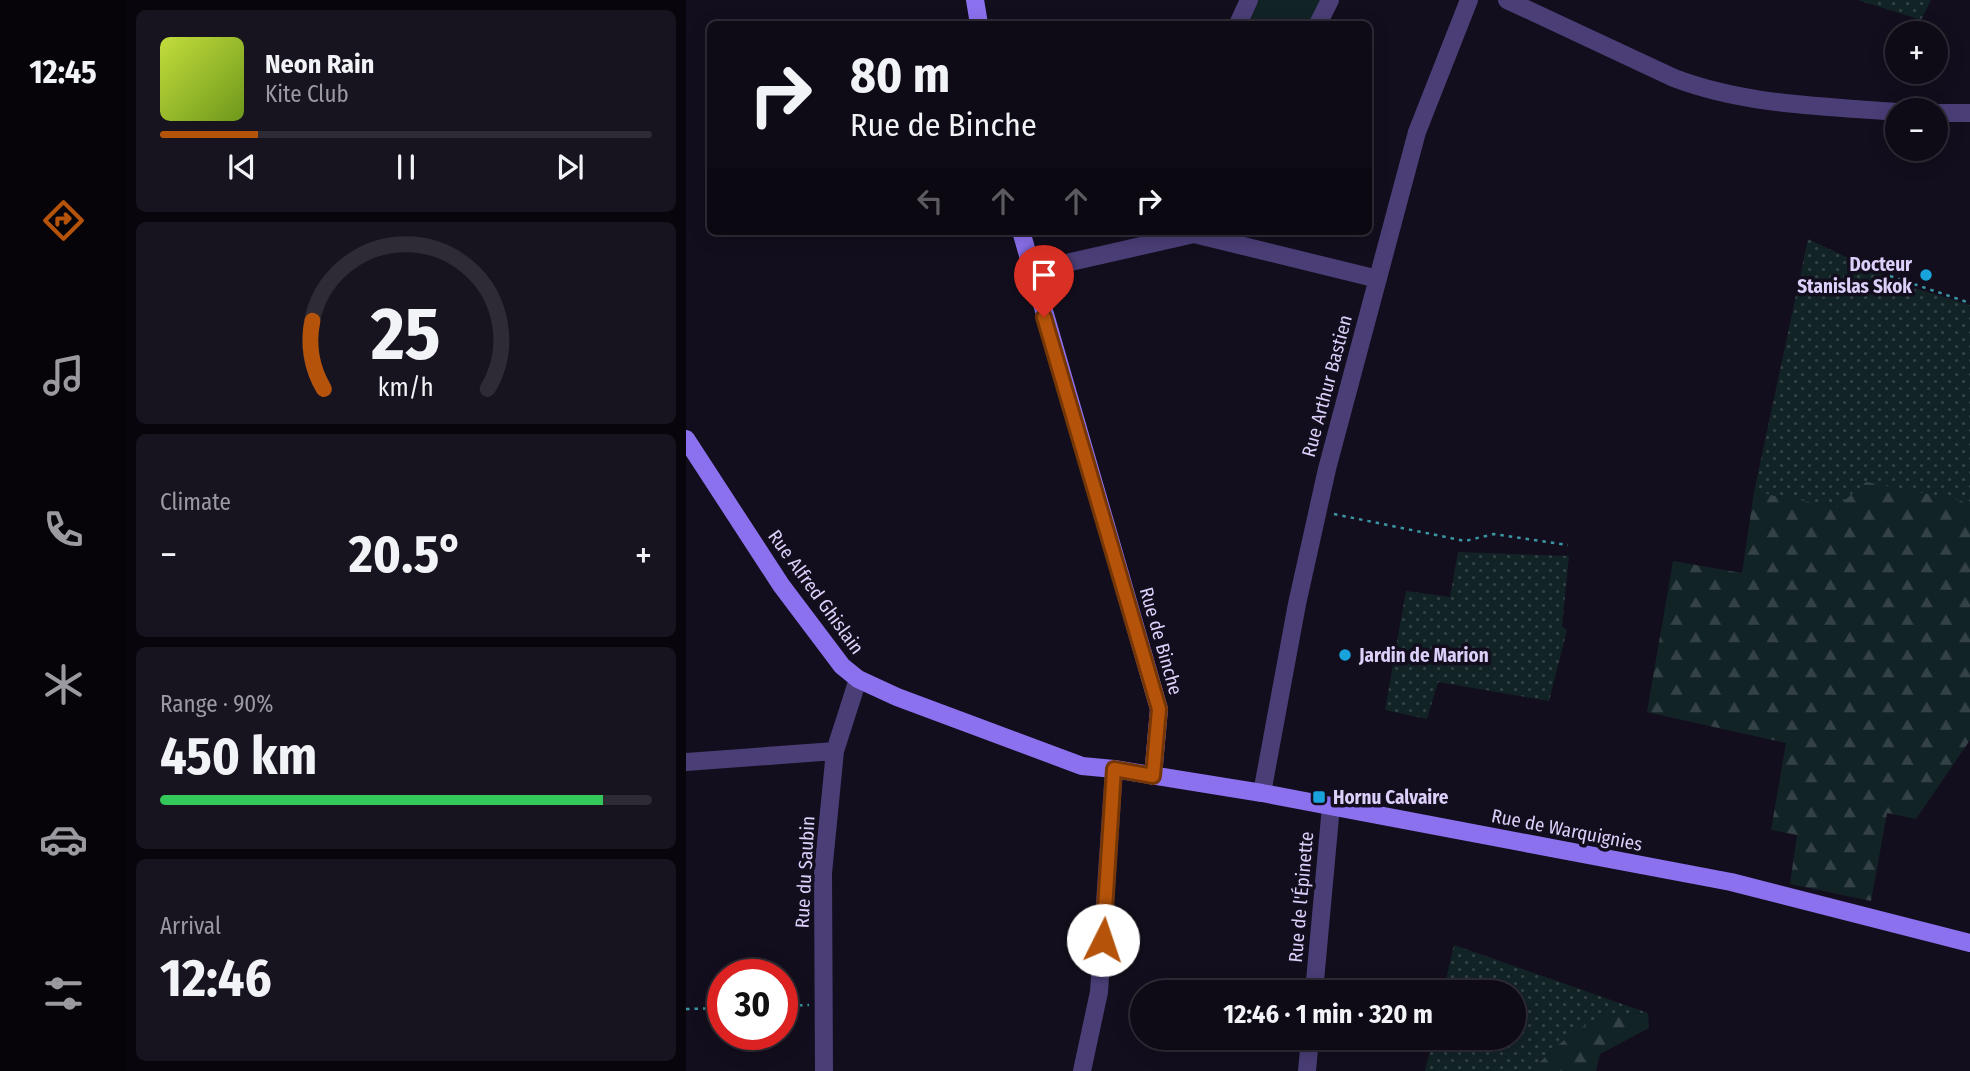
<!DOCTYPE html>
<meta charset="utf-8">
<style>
body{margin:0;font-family:"Fira Sans Condensed",sans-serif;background:#17131f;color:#f1f3f6;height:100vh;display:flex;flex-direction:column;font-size:26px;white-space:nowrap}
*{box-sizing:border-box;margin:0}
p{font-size:23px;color:#9b9aa1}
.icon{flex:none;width:38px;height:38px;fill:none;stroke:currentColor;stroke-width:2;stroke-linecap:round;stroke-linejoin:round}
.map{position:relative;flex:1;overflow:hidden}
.side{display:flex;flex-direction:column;gap:10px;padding:10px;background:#08060c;width:560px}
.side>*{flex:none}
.banner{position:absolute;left:21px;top:21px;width:665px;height:214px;border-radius:10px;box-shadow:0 4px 18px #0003,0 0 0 2px #2e2b35;background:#0e0a16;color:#f1f3f6;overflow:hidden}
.buttons{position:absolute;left:1199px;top:21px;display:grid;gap:14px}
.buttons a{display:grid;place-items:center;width:63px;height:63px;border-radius:50%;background:#0e0a16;box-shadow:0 4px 18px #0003,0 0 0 2px #2e2b35;font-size:35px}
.speed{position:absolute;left:21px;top:959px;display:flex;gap:14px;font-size:35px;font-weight:700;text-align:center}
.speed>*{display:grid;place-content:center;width:91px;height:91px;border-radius:50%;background:#0e0a16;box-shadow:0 4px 18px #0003,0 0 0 2px #2e2b35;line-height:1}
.speed .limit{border:10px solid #d22;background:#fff;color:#111}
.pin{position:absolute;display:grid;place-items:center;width:60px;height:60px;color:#fff;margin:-72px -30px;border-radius:50% 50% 50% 0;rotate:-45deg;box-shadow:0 0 7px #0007}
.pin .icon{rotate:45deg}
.me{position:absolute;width:77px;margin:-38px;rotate:4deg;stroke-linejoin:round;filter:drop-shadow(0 0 5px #0008)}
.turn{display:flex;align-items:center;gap:24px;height:147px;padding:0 28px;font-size:32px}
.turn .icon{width:91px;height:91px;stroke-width:2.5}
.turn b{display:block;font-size:49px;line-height:60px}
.lanes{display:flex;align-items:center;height:66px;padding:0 28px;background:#0003;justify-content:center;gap:35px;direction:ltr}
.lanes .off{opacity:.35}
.big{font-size:52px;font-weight:700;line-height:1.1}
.side .widget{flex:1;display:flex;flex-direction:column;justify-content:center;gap:10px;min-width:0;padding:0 24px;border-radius:10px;background:#17131f}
.side .dial{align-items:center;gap:0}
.dial svg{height:182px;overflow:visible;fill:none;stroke:#2e2b35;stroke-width:7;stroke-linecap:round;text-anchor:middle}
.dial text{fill:#f1f3f6;stroke:none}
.song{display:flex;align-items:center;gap:21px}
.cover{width:84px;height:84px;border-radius:10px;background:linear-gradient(135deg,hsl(70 70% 55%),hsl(80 70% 35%))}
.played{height:7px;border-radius:4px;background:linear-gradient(90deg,#b45309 20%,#2e2b35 20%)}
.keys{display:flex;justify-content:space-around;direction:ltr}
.heat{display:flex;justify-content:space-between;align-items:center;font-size:38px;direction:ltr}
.charge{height:10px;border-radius:5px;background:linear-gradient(90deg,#34c759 90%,#2e2b35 0)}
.trip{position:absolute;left:444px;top:980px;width:396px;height:70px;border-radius:35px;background:#0e0a16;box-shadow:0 4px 18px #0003,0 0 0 2px #2e2b35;font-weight:700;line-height:70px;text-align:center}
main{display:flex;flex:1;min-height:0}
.tabs{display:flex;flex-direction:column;width:126px;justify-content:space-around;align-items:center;background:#060409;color:#9b9aa1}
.tabs .icon{width:49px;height:49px}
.tabs .selected{color:#b45309}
.tabs b{font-size:32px;color:#f1f3f6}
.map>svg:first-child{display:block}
.grass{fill:url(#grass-dots)}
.forest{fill:url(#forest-firs)}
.green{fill:#122326}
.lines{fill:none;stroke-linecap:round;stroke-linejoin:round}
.path{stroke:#3a95a2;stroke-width:2.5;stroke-dasharray:3.5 5;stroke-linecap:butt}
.street{stroke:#4b3e77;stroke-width:18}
.secondary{stroke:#8c71ef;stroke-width:18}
.route-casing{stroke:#753606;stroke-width:18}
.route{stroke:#b45309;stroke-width:12}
.poi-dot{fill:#19a3dc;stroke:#130e1d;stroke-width:2.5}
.labels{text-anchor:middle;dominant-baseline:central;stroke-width:7;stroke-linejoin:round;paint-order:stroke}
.poi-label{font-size:19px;font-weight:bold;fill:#dccffa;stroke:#130e1d;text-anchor:start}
.street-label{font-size:19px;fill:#dccffa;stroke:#130e1d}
</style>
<main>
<nav class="tabs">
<b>12:45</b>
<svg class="icon selected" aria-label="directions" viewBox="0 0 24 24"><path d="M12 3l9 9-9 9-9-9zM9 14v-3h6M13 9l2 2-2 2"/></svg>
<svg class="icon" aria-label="music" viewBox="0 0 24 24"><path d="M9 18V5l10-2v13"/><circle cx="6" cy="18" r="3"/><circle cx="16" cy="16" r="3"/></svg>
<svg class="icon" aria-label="phone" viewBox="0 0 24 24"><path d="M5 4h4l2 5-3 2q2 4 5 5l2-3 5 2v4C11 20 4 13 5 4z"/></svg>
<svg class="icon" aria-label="climate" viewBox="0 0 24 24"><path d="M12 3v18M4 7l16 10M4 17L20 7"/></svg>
<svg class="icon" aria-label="car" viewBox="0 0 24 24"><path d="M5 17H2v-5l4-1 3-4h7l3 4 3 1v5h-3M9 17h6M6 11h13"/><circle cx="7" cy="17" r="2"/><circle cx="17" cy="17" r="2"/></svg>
<svg class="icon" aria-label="filters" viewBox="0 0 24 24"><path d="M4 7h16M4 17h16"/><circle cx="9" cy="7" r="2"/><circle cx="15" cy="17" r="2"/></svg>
</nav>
<section class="side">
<div class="widget">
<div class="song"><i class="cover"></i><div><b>Neon Rain</b><p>Kite Club</p></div></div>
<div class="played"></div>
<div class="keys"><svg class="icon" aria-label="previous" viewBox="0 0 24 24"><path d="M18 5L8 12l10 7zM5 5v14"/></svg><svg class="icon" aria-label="pause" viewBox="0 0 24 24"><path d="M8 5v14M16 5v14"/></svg><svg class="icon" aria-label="next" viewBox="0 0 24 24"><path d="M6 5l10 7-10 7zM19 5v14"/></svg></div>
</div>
<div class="widget dial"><svg viewBox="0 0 100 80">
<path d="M14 69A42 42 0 1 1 86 69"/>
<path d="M14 69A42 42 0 0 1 9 39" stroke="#b45309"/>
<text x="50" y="56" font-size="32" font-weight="700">25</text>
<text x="50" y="72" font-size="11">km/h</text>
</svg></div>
<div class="widget"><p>Climate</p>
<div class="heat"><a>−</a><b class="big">20.5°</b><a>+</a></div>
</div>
<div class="widget"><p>Range · 90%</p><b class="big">450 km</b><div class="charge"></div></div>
<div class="widget"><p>Arrival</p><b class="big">12:46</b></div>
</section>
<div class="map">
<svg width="1284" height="1071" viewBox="0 0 1284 1071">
<defs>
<pattern id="grass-dots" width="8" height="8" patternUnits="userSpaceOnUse" patternTransform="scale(1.75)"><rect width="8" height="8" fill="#122326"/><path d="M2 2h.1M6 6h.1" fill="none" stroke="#344246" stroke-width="1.8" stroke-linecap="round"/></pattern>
<pattern id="forest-firs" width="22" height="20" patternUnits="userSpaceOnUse" patternTransform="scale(1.75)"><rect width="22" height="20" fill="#122326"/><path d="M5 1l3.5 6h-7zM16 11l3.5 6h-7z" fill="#344246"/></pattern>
</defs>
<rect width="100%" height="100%" fill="#130e1d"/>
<path class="grass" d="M1172 0H1245L1235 20Z
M1122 239 1222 286 1284 305V505L1273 500 1151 507 1068 492Z
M772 552 883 556 876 627 881 630 863 701 752 682 741 719 699 710 720 591 764 597Z
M768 945 962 1013C949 1014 935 1013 922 1016 897 1020 863 1052 846 1071H739L747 1038H828V992H757Z"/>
<path class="forest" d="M1180 482 1273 500 1284 505V740L1230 819 1201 813 1185 901 1104 884 1111 835 1085 830 1100 743 961 712 987 561 1056 573 1068 492 1151 507Z
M962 1013 963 1028 914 1054 910 1071H846C863 1052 897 1020 922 1016 935 1013 949 1014 962 1013Z"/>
<path class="green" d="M563 0H644L632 24H552Z"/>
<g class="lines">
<path class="path" d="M1204 276 1284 303
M648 514 779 541 808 534 882 545
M96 1006 123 1005
M0 1009 37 1008"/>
<path class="street" d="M821 0 988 78C1059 105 1135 106 1211 112
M552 24 563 0
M632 24 644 0
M1250 113H1284
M345 271 508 234 692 279
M0 762 149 751
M576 793 611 604 641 469 731 132 783 0
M628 992 645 806
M138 1071 137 873 149 751 172 679
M396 1071 413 992 428 769
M621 1071 624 1038"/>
<path class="secondary" d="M289 0 293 24
M335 231 473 709 467 776
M0 439 95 585 156 666 172 679 211 697 396 766 428 769 576 793 1045 882 1284 943"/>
</g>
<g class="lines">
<g class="route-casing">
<path id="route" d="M358 317 473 709 467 776 428 769 417 940"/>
</g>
<use href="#route" class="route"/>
</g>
<g class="poi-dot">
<circle cx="1240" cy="275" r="7"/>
<circle cx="659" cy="655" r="7"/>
<rect x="626" y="790" width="14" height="14" rx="3.5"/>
</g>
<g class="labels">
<g class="poi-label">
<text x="1226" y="264" text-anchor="end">Docteur<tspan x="1226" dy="22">Stanislas Skok</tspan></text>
<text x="673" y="655">Jardin de Marion</text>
<text x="647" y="797">Hornu Calvaire</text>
</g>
<g class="street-label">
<text transform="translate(641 386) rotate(-75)">Rue Arthur Bastien</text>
<text transform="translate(130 592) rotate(54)">Rue Alfred Ghislain</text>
<text transform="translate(475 641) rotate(74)">Rue de Binche</text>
<text transform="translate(881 830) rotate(11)">Rue de Warquignies</text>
<text transform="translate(119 872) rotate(-87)">Rue du Saubin</text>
<text transform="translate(615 897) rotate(-85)">Rue de l'Épinette</text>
</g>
</g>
</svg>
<div class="buttons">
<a>+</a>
<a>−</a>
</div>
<div class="speed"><div class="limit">30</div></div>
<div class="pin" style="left:358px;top:317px;background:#d93025"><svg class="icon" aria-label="arrive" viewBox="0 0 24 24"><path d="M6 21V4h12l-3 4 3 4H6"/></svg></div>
<svg class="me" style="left:417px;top:940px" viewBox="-20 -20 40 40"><circle r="19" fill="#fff"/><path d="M0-13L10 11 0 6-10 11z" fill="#b45309"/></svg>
<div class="trip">12:46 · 1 min · 320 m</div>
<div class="banner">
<div class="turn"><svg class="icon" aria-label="right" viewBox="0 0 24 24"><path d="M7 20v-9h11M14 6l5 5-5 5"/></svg><div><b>80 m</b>Rue de Binche</div></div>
<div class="lanes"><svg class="icon off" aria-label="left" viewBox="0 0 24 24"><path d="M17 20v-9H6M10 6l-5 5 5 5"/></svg><svg class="icon off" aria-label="ahead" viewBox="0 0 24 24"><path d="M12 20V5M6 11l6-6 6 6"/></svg><svg class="icon off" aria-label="ahead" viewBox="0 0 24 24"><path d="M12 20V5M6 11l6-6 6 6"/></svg><svg class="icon" aria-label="right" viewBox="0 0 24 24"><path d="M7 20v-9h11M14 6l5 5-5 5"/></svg></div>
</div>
</div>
</main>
